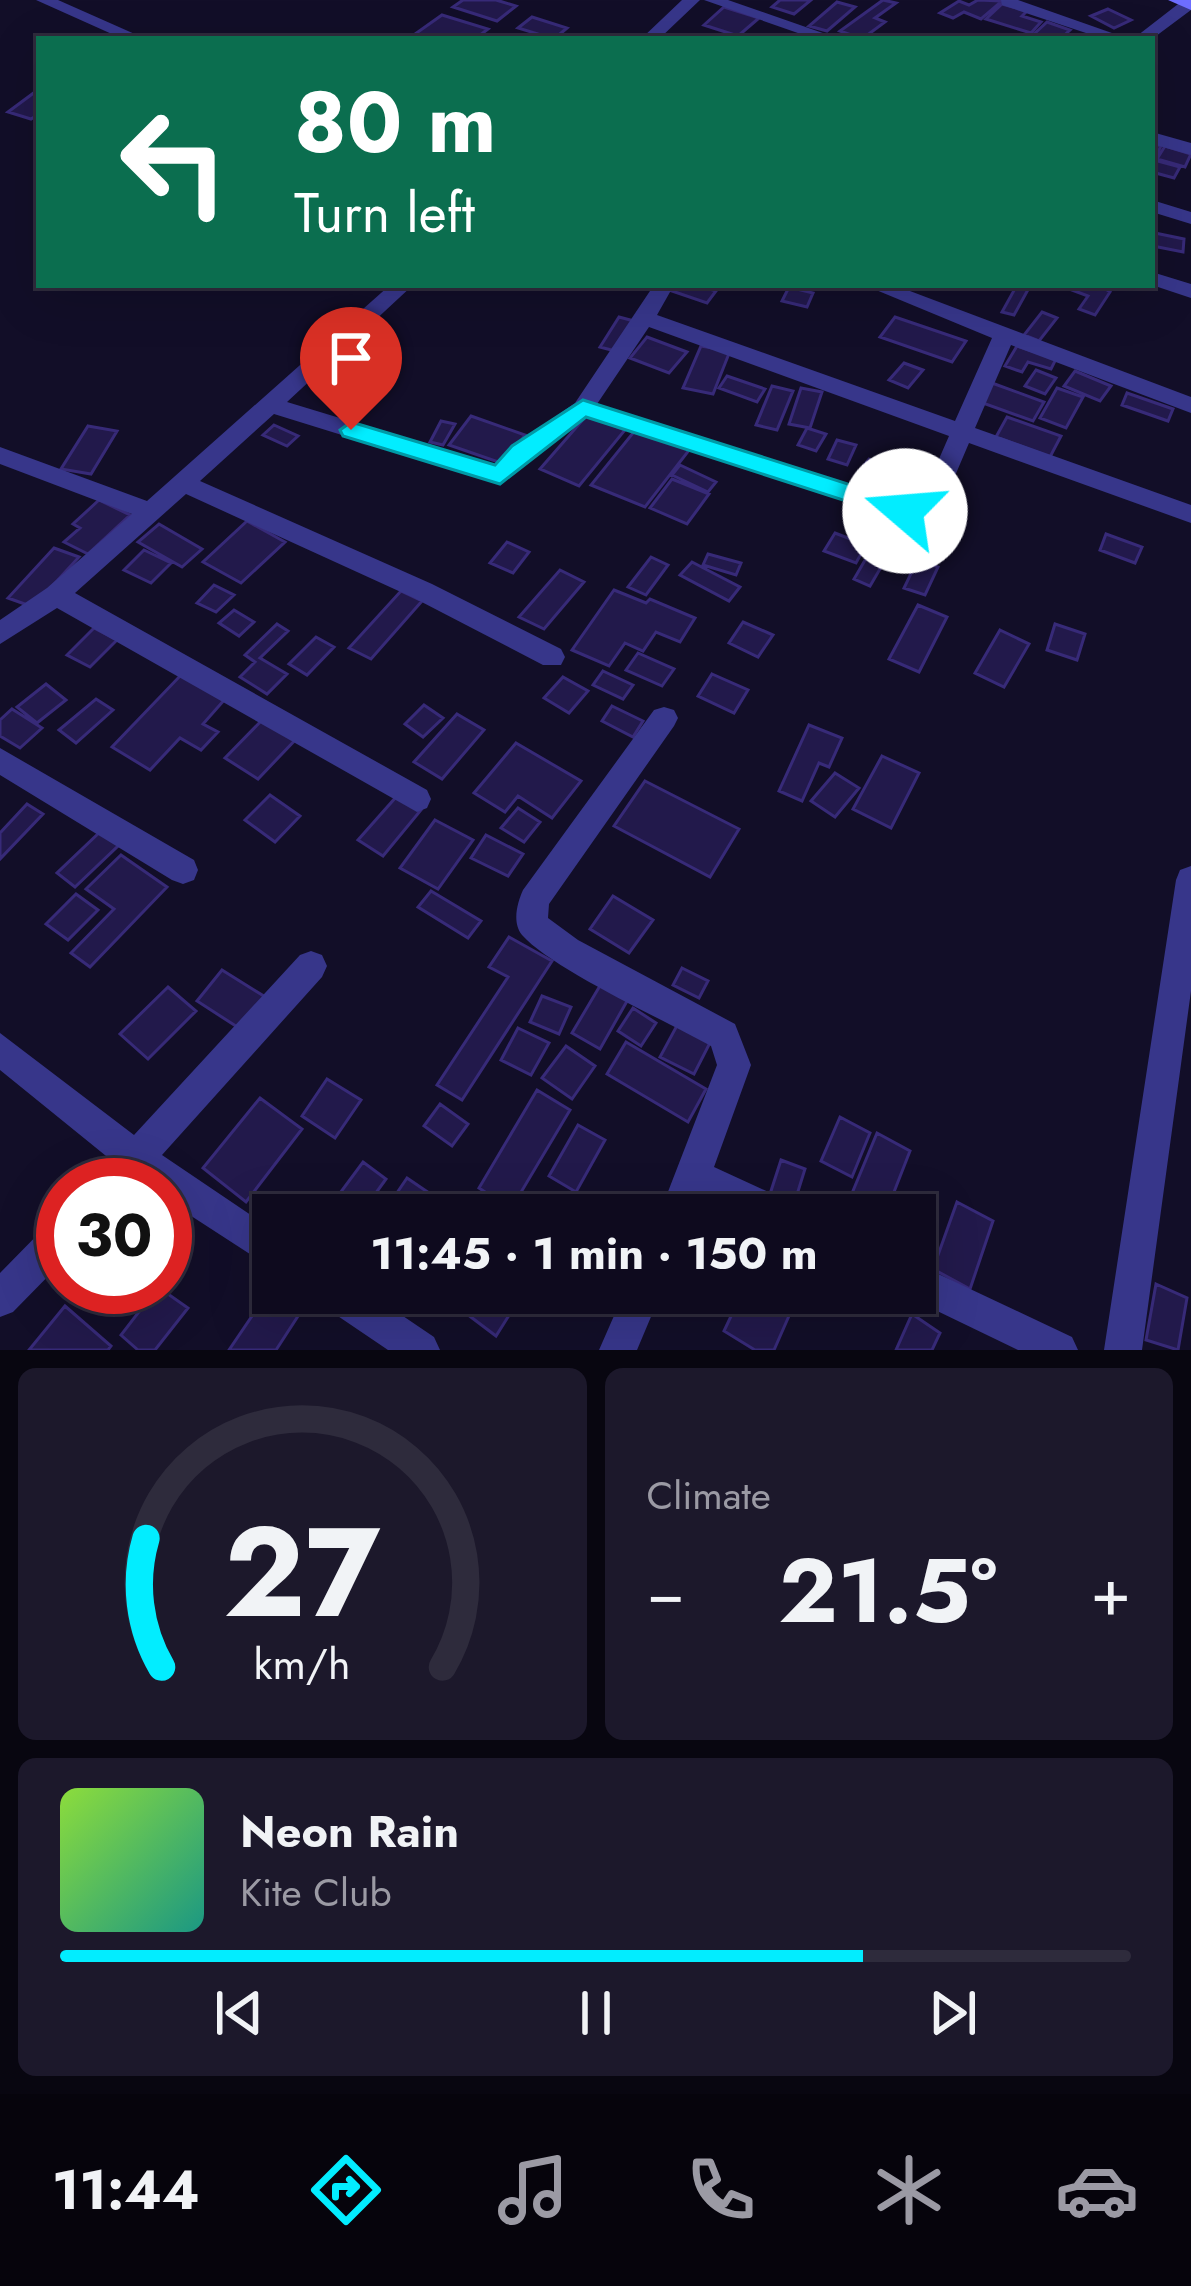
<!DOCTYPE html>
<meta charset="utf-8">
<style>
body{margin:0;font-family:Jost,sans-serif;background:#1c182b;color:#f1f3f6;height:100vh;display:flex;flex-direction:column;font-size:45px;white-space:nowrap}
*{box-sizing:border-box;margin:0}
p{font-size:39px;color:#9b9aa4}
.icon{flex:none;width:66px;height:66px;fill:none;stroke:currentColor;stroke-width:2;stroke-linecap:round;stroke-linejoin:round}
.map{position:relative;height:1350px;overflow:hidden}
.sheet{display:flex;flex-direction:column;gap:18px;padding:18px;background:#080610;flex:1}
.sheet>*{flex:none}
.hud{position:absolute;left:36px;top:36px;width:1119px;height:252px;border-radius:0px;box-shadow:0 12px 48px #0002,0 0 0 3px #2e2b3c;background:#0b6e4f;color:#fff;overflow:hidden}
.speed{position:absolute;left:36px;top:1158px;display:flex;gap:24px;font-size:60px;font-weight:700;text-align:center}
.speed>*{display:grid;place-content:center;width:156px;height:156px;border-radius:50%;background:#0e0a1e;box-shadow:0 12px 48px #0002,0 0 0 3px #2e2b3c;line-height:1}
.speed .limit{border:18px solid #d22;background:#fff;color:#111}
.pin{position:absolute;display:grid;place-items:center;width:102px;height:102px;color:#fff;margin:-123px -51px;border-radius:50% 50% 50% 0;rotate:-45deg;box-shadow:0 0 12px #0007}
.pin .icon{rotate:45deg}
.me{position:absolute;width:132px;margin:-66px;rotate:288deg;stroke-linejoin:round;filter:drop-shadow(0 0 9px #0008)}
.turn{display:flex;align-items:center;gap:42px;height:252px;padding:0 60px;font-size:54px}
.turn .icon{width:156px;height:156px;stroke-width:2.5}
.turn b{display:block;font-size:84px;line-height:102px}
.big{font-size:90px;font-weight:700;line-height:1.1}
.sheet .tile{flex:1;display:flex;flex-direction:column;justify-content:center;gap:18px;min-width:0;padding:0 42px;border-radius:18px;background:#1c182b}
.sheet .dial{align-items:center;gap:0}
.dial svg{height:312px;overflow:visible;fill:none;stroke:#2e2b3c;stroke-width:7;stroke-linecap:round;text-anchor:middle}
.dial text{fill:#f1f3f6;stroke:none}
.song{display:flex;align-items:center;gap:36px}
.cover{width:144px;height:144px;border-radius:18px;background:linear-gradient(135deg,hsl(90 70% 55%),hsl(170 70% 35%))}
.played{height:12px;border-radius:6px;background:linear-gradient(90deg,#02edff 75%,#2e2b3c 75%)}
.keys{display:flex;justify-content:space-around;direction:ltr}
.heat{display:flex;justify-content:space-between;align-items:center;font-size:66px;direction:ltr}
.sheet .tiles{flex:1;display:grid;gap:18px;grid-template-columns:1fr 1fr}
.tile:last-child{grid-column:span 2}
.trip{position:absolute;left:252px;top:1194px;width:684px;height:120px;border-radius:0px;background:#0e0a1e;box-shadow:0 12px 48px #0002,0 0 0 3px #2e2b3c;font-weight:700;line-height:120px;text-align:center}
.menu{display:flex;height:192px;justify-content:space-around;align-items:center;background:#06040c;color:#9b9aa4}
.menu .icon{width:84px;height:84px}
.menu .selected{color:#02edff}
.menu b{font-size:54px;color:#f1f3f6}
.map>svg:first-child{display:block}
.building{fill:#22194b;stroke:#372a78;stroke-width:3}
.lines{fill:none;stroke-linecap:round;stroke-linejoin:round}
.street{fill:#37368a;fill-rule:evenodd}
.secondary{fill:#6d6dff;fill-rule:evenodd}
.route{fill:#02edff;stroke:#019aa6;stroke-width:3}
</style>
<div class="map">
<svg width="1191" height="1350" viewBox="0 0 1191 1350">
<rect width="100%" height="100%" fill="#120e28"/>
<path class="building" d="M463 0H496L516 6 497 21 453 7Z
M780 0H811L794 14 772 7Z
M883 0 896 3 875 18 885 22 862 39 840 31Z
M978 0 1002 1 981 19 964 12 953 18 940 13 959 1 969 5Z
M837 2 855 7 827 31 809 26Z
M1002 4 1027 11 1022 16 1041 22 1031 33 986 19Z
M724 7 759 18 738 36 704 25Z
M1108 9 1131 20 1114 28 1091 16Z
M442 15 488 29 475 39 415 34Z
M532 17 567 28 554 39 518 28Z
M1047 22 1070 30 1060 39 1032 36Z
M35 92 39 114 31 119 8 112Z
M1152 143 1161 146 1154 160 1180 167 1174 178 1152 172Z
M1165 146 1191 154 1185 167 1157 159Z
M1155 233 1184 239 1183 252 1153 246Z
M673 285H697L716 291 707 303 669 290Z
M1017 285 1030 286 1014 315 1002 312Z
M1076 285H1100L1110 292 1095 315 1079 309 1088 296 1072 290Z
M789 287 813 293 807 307 782 301Z
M1042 312 1057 318 1039 341 1024 335Z
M619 317 634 321 615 351 600 347Z
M895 317 966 341 952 362 880 337Z
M647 337 687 352 669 373 630 358Z
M701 346 730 351 713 394 683 388Z
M1017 346 1056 359 1051 369 1028 362 1022 372 1005 366Z
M904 363 923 370 908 388 889 380Z
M1036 370 1056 378 1045 394 1025 386Z
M1075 371 1111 386 1100 401 1064 386Z
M727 376 765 389 757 402 719 388Z
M992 383 1044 402 1033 421 980 402Z
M772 386 793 391 777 430 756 425Z
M801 388 822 392 810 428 789 424Z
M1057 388 1083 397 1066 428 1040 418Z
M1127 393 1173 409 1168 421 1122 405Z
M587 415 625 430 579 486 540 469Z
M471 416 525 435 504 464 449 445Z
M1007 417 1061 436 1050 457 996 437Z
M441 421 455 424 443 445 430 442Z
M274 425 298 436 287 446 263 435Z
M88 426 117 431 91 474 61 469Z
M637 428 690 449 645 507 591 485Z
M807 428 826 434 816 451 798 445Z
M837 440 856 445 847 465 828 459Z
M869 459 886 467 874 484 856 475Z
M680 465 716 482 708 492 672 475Z
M672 479 709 494 687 524 650 508Z
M906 486 929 495 921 511 897 502Z
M99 500 130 515 88 554 64 542 80 528 73 524Z
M247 521 285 542 241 583 203 562Z
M159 524 202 549 182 567 138 542Z
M835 533 866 545 856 563 824 551Z
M1106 534 1142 547 1135 563 1100 550Z
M507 542 529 552 513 573 490 563Z
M54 548 79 557 33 607 8 598Z
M144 550 171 563 151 583 124 570Z
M871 550 887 557 870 586 854 579Z
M708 554 741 563 736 575 703 565Z
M651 557 668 565 646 595 628 587Z
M918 559 938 567 925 595 904 588Z
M692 562 740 587 729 601 680 575Z
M560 570 584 582 544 629 519 617Z
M214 585 234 595 216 612 197 603Z
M614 590 646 603 650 599 695 618 680 642 656 632 643 651 625 643 609 666 572 650Z
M401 591 422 601 371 659 349 648Z
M918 605 947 617 919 672 889 659Z
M234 610 254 622 239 636 219 623Z
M743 622 773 635 758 657 729 643Z
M277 624 288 631 260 658 287 674 267 694 240 677 255 662 245 655Z
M1055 624 1085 634 1077 660 1047 650Z
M94 628 117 640 90 667 67 655Z
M1000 630 1029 644 1004 687 975 673Z
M316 637 334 647 307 675 289 664Z
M638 653 674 669 662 686 626 670Z
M603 671 633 685 623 699 593 685Z
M712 674 748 690 734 713 698 696Z
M181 675 226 698 203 724 218 732 201 750 180 738 150 770 112 747Z
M563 677 588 691 569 713 544 698Z
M46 684 66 700 37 723 17 707Z
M96 699 113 710 76 743 59 730Z
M424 705 443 718 423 737 405 724Z
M612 706 643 721 633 737 602 721Z
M12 709 42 728 20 748 0 736V720Z
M457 714 484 730 442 779 414 762Z
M266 716 299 736 258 779 225 758Z
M809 725 842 738 829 767 819 763 802 801 779 791Z
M516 743 581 781 552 818 518 796 505 812 474 793Z
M882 756 919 773 891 828 853 809Z
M835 773 859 788 835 817 811 801Z
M645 781 739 829 710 877 614 826Z
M270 795 300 816 275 842 245 820Z
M397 796 421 810 383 856 358 840Z
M27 804 43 814 0 859V833Z
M518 808 540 822 524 842 501 828Z
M435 820 473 840 438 889 400 868Z
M101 831 119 845 75 887 57 873Z
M486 835 523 854 508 876 471 858Z
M121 855 167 887 90 967 71 953 114 909 86 889Z
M431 891 481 921 468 938 418 907Z
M76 894 98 910 68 940 46 924Z
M613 896 653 920 629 953 590 929Z
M509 937 552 961 462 1100 437 1085 508 977 489 967Z
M682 968 708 981 699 998 673 985Z
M222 970 267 998 242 1030 197 1001Z
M604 979 631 994 600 1049 572 1033Z
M168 987 196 1011 148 1059 120 1034Z
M542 996 571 1007 559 1034 530 1022Z
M633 1008 656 1023 641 1046 618 1031Z
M680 1020 713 1037 694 1074 660 1057Z
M518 1028 549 1043 531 1075 501 1060Z
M626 1042 706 1089 688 1122 607 1074Z
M566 1046 595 1066 572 1099 542 1078Z
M327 1079 361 1100 335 1138 302 1116Z
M537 1090 570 1110 511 1209 479 1188Z
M260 1098 302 1129 246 1202 203 1168Z
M440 1104 468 1124 452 1146 424 1126Z
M840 1117 870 1133 852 1177 821 1161Z
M578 1125 605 1140 576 1192 549 1176Z
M877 1133 910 1151 885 1215H843Z
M781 1160 805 1169 795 1201 771 1191Z
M363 1162 386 1179 360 1215H330L326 1212Z
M407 1178 429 1193 415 1215H382Z
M575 1194 593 1207 588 1215H561Z
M957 1202 993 1221 970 1289 933 1269Z
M1156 1284 1187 1298 1178 1350 1146 1340Z
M273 1285V1293H313L276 1350H229Z
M158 1287 188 1308 155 1350H138L121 1335Z
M474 1293H523L496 1336 463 1311Z
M742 1293H799L774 1350H755L724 1331Z
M65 1306 111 1346 108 1350H29Z
M912 1314 940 1333 932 1350H896Z"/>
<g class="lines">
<path class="street" d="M36 0H58L146 39H123Z
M682 0H700L659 39H641Z
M704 0H728L840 39H815Z
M1001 0H1018L1129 39H1104L1002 5Z
M1191 0V10L1152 39H1133L1182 1Z
M1152 132 1191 143V155L1152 144Z
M1152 200 1191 212V224L1152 212Z
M1152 272 1191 284V298L1152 285Z
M390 285H413L287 402 495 465 513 446 575 403 654 285H674L657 315 955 421 992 338 864 285H894L1191 397V413L1011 345 975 428 1191 505V523L969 443 937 518 925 527 586 417 500 484 274 414 200 481 432 584 561 649 565 657 561 665H543L414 598 186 494 75 593 427 790 431 799 427 808 417 812 57 608 0 644V620L47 588 132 514 0 464V447L147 501ZM649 327 949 436 918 507 597 404Z
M664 707 674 710 678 718 674 726 549 904 548 918 578 940 735 1024 751 1065 714 1167 790 1202 795 1215H739L702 1197 695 1215H659L717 1065 711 1046C666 1021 552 969 522 935 512 923 517 903 523 890L654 710Z
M0 748 194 860 198 870 194 880 183 884 172 880 0 775Z
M1191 866V991L1142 1350H1104L1176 880 1180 870Z
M311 951 322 955 327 966 322 977 162 1155 273 1230V1269L165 1199V1185L139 1181 135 1185H94L111 1160 0 1070V1033L134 1135 300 955Z
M63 1217V1261L13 1312 0 1317V1273L50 1222Z
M915 1263 1072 1337 1078 1350H1018L902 1294 915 1293Z
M318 1293H369L434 1337 440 1350H388L323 1306Z
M624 1293H661L637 1350H599Z"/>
<path class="secondary" d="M1168 0H1191V10Z"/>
</g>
<path class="route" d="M583 400 914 505 918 511 905 520 586 417 500 484 343 436 340 430 351 422 495 465 512 446Z"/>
</svg>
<div class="speed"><div class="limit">30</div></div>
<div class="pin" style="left:351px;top:430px;background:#d93025"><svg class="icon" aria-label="arrive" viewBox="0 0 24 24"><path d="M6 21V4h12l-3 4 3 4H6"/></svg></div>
<svg class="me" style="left:905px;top:511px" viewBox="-20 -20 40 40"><circle r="19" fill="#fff"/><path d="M0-13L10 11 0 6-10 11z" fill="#02edff"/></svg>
<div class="trip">11:45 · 1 min · 150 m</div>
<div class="hud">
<div class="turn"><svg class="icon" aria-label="left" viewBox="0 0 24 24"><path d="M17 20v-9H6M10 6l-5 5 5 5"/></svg><div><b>80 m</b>Turn left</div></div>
</div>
</div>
<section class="sheet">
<div class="tiles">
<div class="tile dial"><svg viewBox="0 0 100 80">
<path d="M14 69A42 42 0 1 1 86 69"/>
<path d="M14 69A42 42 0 0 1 10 36" stroke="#02edff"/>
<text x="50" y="56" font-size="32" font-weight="700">27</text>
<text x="50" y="72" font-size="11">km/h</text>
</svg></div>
<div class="tile"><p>Climate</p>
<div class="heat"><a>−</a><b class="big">21.5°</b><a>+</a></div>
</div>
<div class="tile">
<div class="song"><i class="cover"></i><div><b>Neon Rain</b><p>Kite Club</p></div></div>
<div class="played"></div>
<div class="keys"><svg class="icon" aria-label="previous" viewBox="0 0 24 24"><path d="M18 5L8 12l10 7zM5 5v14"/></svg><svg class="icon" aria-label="pause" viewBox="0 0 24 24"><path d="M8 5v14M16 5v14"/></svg><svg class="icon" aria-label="next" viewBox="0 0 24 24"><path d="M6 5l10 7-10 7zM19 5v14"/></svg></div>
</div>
</div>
</section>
<nav class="menu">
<b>11:44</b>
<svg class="icon selected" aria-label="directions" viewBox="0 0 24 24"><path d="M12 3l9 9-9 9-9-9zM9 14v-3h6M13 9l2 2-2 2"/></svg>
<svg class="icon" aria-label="music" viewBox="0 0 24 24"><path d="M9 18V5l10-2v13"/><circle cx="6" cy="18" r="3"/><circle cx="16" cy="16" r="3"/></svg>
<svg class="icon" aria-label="phone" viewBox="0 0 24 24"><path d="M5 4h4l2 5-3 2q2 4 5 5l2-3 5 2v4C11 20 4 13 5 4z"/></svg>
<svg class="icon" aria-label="climate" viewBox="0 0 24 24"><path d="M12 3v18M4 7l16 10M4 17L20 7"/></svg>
<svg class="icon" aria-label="car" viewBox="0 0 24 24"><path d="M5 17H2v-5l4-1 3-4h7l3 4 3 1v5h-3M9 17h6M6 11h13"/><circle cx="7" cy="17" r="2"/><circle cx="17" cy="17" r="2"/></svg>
</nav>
